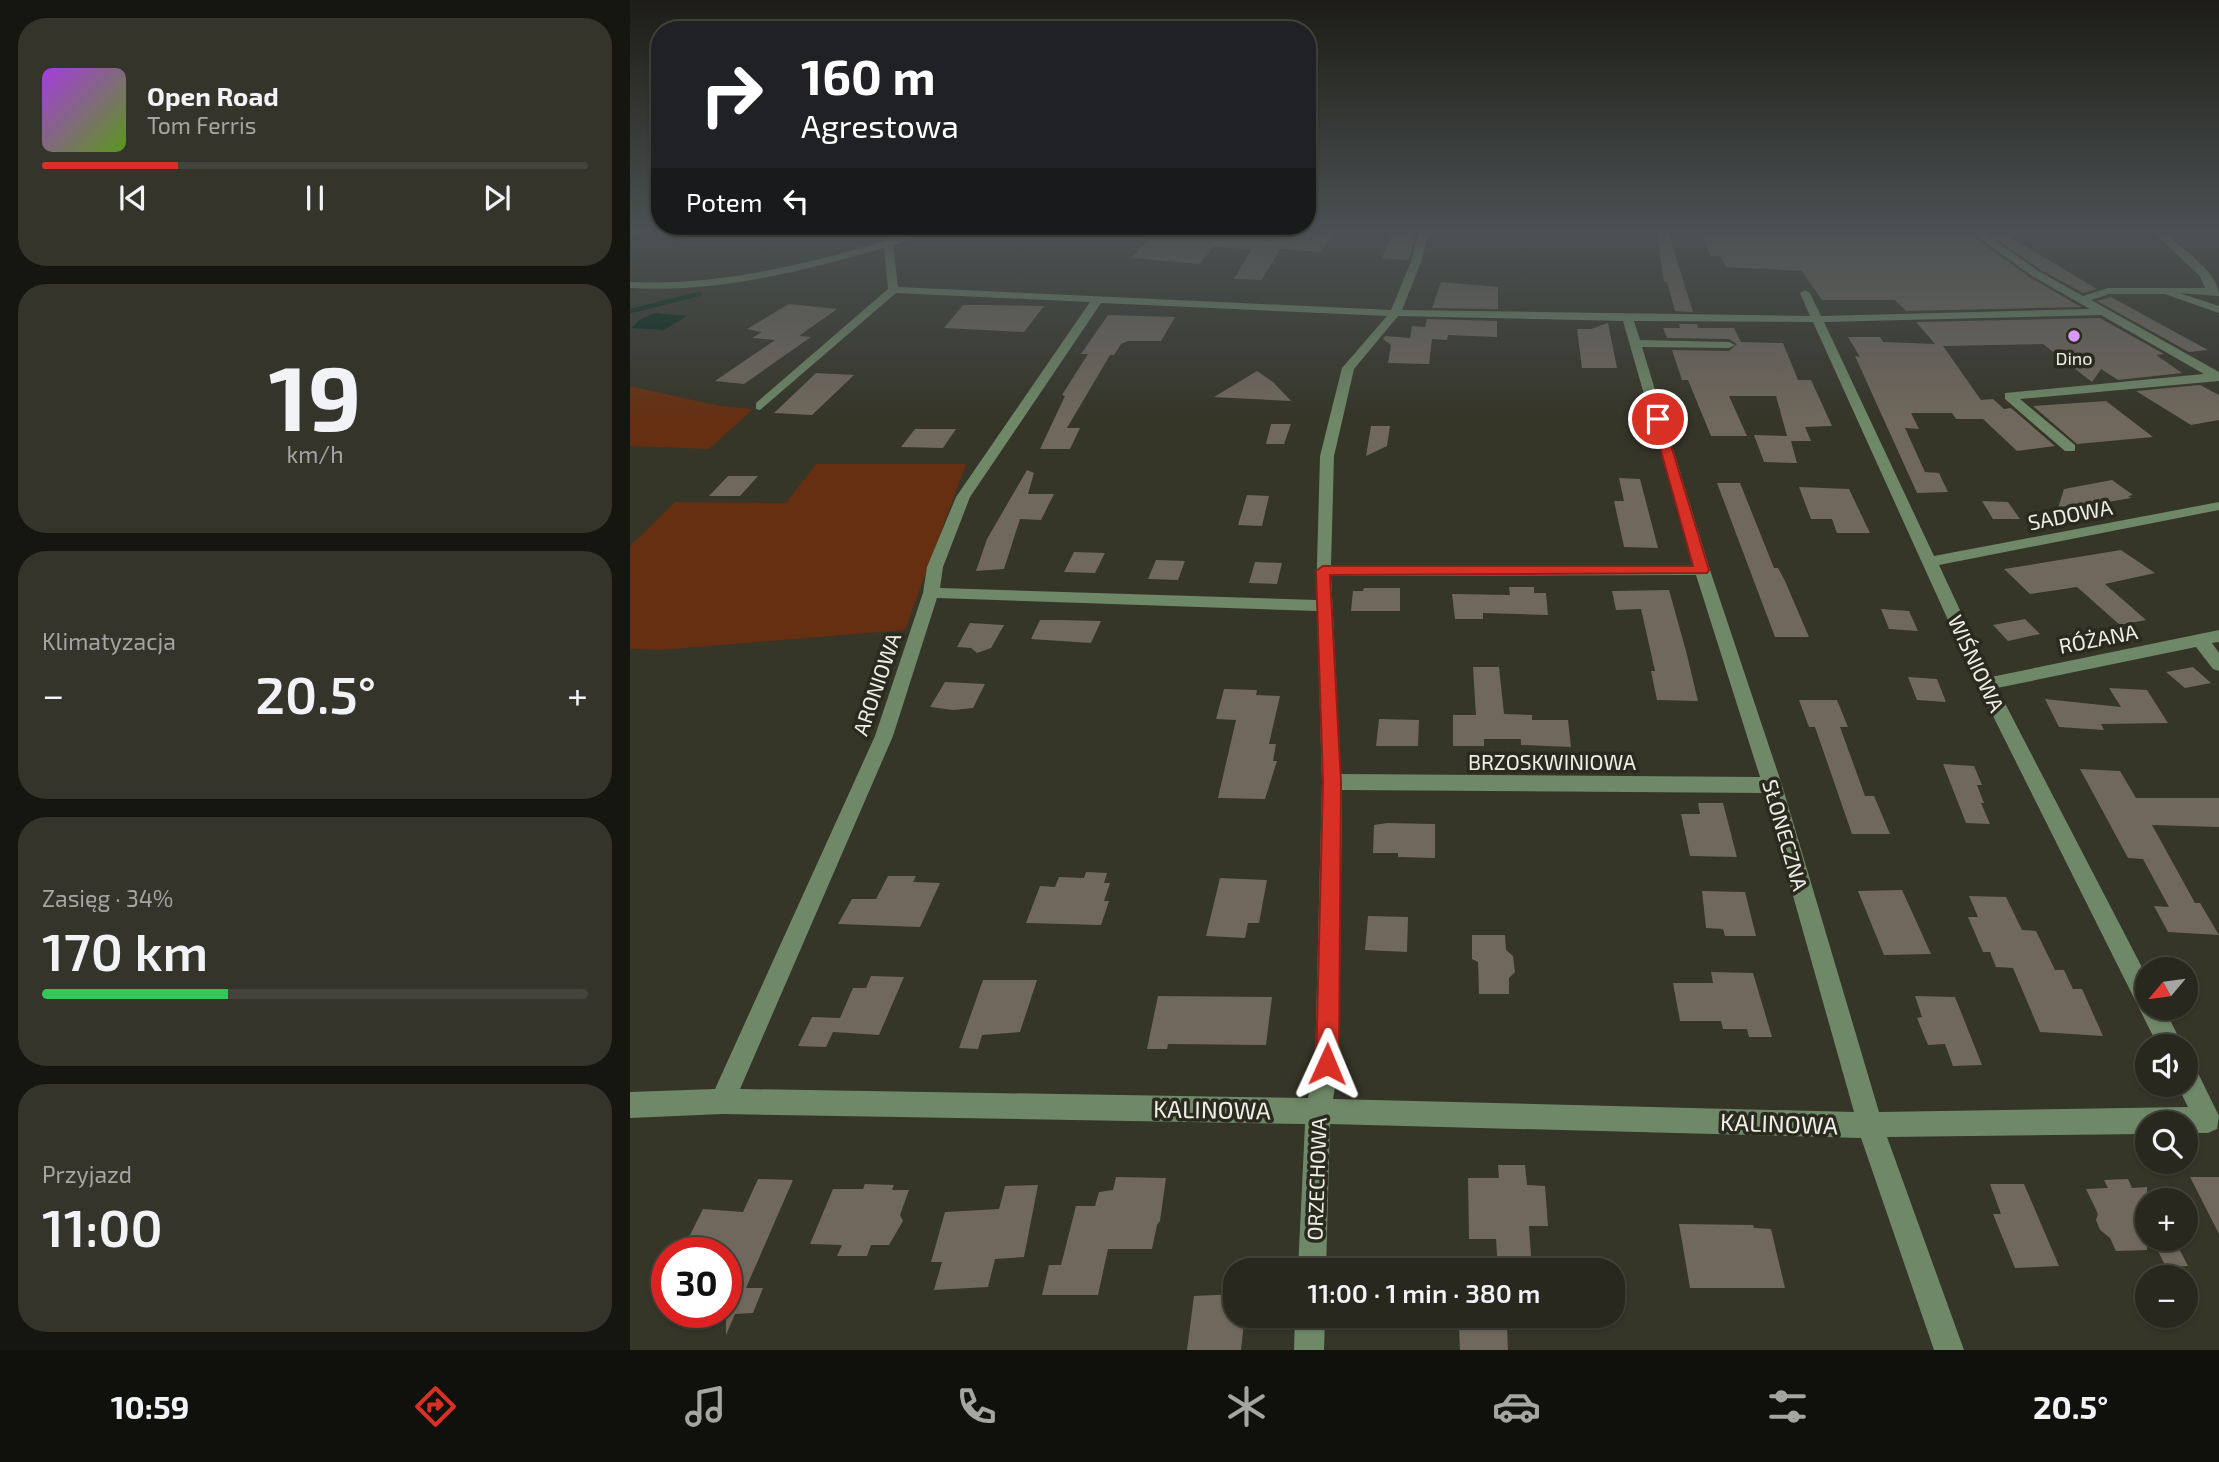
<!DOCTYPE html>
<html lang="pl">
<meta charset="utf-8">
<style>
body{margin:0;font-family:"Exo 2",sans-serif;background:#34342b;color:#f1f3f6;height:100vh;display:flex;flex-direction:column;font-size:26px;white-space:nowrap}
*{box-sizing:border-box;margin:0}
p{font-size:23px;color:#a5a6a4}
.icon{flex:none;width:38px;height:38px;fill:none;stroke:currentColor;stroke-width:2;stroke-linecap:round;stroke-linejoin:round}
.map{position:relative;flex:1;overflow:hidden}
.side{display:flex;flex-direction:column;gap:18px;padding:18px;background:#161610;width:630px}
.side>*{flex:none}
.hud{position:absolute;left:21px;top:21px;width:665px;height:214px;border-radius:28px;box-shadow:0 2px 5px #0004,0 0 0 2px #44443c;background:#202124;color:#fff;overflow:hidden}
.needle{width:46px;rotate:241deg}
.controls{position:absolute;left:1505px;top:957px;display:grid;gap:14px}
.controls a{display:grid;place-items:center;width:63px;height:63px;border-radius:50%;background:#28281e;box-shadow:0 2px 5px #0004,0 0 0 2px #44443c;font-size:35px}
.speed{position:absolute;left:21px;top:1237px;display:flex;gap:14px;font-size:35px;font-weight:700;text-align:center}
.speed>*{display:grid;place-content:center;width:91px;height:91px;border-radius:50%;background:#28281e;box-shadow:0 2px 5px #0004,0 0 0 2px #44443c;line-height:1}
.speed .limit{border:10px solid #d22;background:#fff;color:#111}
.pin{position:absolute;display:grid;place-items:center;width:60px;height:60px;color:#fff;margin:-30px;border:4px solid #fff;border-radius:50%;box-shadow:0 2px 7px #0007}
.me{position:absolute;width:77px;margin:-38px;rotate:1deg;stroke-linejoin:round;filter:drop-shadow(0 0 5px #0008)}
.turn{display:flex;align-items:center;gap:24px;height:147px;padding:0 35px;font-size:32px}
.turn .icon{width:91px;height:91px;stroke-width:2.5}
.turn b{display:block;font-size:49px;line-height:60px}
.then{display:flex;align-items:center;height:66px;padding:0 35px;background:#0003;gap:14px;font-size:26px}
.big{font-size:52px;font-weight:600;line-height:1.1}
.side .widget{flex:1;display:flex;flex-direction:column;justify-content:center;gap:10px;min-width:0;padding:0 24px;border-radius:28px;background:#34342b}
.side .dial{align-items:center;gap:0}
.dial b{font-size:91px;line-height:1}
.song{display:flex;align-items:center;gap:21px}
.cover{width:84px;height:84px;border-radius:10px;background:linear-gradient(135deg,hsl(280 70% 55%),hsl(90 70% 35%))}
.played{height:7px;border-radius:4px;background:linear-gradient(90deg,#d93025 25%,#44443c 25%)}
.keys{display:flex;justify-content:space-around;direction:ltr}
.heat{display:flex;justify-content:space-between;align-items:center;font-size:38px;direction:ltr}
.charge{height:10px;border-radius:5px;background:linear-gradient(90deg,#34c759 34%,#44443c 0)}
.trip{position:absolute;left:593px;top:1258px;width:402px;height:70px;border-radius:28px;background:#28281e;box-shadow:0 2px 5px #0004,0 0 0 2px #44443c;font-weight:600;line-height:70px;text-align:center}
.dock{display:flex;height:112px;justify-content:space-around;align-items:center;background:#10100c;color:#a5a6a4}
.dock .icon{width:49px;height:49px}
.dock .active{color:#d93025}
.dock b{font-size:32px;color:#f1f3f6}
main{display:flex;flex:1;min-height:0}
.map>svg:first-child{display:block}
.green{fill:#662f11}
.water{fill:#00261a}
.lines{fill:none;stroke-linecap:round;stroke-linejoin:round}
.stream{stroke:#00261a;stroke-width:4.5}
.building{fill:#70685c}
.minor{fill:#6f8867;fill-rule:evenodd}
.rail-casing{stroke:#acaca3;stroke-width:5}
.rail{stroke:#2b2a1e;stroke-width:3.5;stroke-dasharray:10;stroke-linecap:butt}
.route{fill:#d93025;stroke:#8d1f18;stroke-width:2}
.poi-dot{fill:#d99af7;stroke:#2b2a1e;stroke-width:2.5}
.labels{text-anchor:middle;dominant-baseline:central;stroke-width:7;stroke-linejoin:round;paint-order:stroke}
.far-poi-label{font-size:18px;fill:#efefe7;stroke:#2b2a1e}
.street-label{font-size:21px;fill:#efefe7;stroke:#2b2a1e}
.near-street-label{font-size:24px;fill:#efefe7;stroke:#2b2a1e}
</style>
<main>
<section class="side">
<div class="widget">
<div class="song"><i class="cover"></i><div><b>Open Road</b><p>Tom Ferris</p></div></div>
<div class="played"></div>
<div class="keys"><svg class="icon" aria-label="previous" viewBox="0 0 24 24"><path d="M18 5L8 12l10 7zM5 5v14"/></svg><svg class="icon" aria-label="pause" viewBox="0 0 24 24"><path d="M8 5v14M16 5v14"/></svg><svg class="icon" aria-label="next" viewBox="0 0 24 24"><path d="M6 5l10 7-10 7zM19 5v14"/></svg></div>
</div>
<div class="widget dial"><b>19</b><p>km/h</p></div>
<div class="widget"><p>Klimatyzacja</p>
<div class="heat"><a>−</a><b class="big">20.5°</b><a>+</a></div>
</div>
<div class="widget"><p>Zasięg · 34%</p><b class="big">170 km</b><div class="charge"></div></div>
<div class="widget"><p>Przyjazd</p><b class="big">11:00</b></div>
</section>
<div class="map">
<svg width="1589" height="1350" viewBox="0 0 1589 1350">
<rect width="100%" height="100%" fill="#353528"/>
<path class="green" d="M0 386 90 406 123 409 79 449 0 446Z
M186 464H336L275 630 31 650 0 649V546L45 502 156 503Z"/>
<path class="water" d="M25 313 57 316 34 330 1 328 11 319Z"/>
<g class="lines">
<path class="stream" d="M0 311 69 294"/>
</g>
<path class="building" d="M528 232H704L691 252 650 249 632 280 604 279 622 249 584 247 569 264 501 258Z
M763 232H786L779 260 752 258Z
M1027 232H1038L1063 312 1045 311 1037 282H1034Z
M1071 232 1342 236 1401 278 1451 307 1276 311 1265 300H1192L1172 271 1096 267 1090 256H1081Z
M1362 236H1378L1467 289 1453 293 1411 270Z
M811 282 868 287V309L802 308Z
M1481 297 1534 326 1578 350 1559 352 1467 301Z
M159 304 207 309 169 336 181 337 114 384 85 381 145 340 122 338 132 332 117 329Z
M333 305H359L414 306 394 332 314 328Z
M478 315 545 317 531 341H498L491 344 484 355H480L437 428H450L440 449H410L435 396 432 395 458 354H451Z
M1470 318 1534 354 1526 355 1552 373 1488 380 1471 369 1462 382 1413 344 1313 346 1351 400 1363 399 1374 409 1381 408 1425 446 1387 451 1353 419H1326L1322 413H1281L1289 429 1275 428 1295 472 1309 473 1318 492 1287 493 1225 356 1230 357 1218 337H1250L1253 342 1305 344 1286 322Z
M797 319 867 321V337L818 335 817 340 802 339 799 364 758 363 761 345 753 339 755 336 780 338 782 326 795 327Z
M978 323 987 368H952L947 329H961Z
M1049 324H1067L1068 328H1104L1111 342 1153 343 1168 380H1181L1202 426 1175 427 1181 441H1161L1167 463 1134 462 1124 435 1157 436 1146 396H1099L1117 436H1081L1058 380H1052L1042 350 1099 351 1107 344 1099 339 1037 338 1033 328H1050Z
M627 371 643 382 661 401 584 397Z
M186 373 224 375 182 415 144 413Z
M1570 385 1589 395V420L1561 425 1506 391Z
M1476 401 1523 437 1447 444 1403 406Z
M641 424H661L654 444H636Z
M741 426H760L757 446 736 456Z
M285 429H326L313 448 271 447Z
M397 470 404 473 398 494H424L411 520 390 519 374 569 346 571 357 539Z
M98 476H128L110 496H79Z
M989 478 1010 479 1028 548 994 547 984 501H994Z
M1482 480 1503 495 1498 496 1501 498 1444 508 1441 505 1428 508 1434 489Z
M1087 483H1110L1144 568H1148L1155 581 1179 637H1145Z
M1169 487 1219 489 1240 533H1207L1202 519H1181Z
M617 495 639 496 632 526 608 525Z
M1352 501 1378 502 1390 519H1363Z
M1491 550 1525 573 1475 584 1516 620 1490 625 1447 587 1400 594 1374 569Z
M444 552 475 553 465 573 434 572Z
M526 560 555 561 548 580 518 579Z
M625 562 652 563 647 584 619 583Z
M879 587H904V593H916L918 615 853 613V619H825L822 594 880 595Z
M734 588H770V611H721L723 591H733Z
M1039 590 1056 651 1068 701 1027 700 1021 671H1025L1011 609 986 610 982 591Z
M1251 609 1279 611 1288 631 1259 629Z
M1395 619 1410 634 1378 641 1363 625Z
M410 620H430L471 621 461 643 401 639Z
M340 623 374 625 361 648 347 653 341 648 327 647Z
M843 667H869L874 714 902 715V720H938L941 747 891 745V739H854V746H823V715H846Z
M1563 667 1581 683 1555 688 1536 672Z
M1278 677 1307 679 1316 702 1287 700Z
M315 682 355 684 343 708 323 710 300 707Z
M1479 688 1517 690 1538 723 1471 724 1474 730 1429 727 1415 699 1491 707Z
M594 689 627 690 626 695 650 696 639 744H646L643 761H647L635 799 588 798 606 720 586 719Z
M1169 700H1207L1218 727H1210L1235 796H1244L1260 834H1222L1185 727H1179Z
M749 719 789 720 788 746H746Z
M1313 764 1344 766 1352 785H1347L1354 803H1351L1360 824 1336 823Z
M1450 769 1490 771 1506 798H1589V827L1522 825 1565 903H1570L1589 935 1538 932 1524 906 1539 907 1513 859 1498 858Z
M1068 803H1093L1107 857 1060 856 1051 814H1070Z
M757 823 805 824V858L768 857V853H743L744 825Z
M456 872 477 873 474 883H480L474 901H479L471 925 396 923 410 886 425 887 429 877 454 878Z
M258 876H286L283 882 310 883 290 927 208 924 222 899H246Z
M590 878 637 880 629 923H618L615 938 576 936Z
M1272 890 1282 912 1301 954 1254 955 1228 891Z
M1072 891 1115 892 1126 936H1095L1093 929 1076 928Z
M1339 896 1376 897 1392 930 1406 931 1425 970H1434L1443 989H1452L1473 1036 1410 1032 1383 968 1366 967 1360 952H1353L1338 917H1348Z
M738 916 778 917 777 952 735 950Z
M842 935H875L876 950 883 956 885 972 879 978V994H849L848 962 842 959Z
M1081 972 1123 973 1142 1037H1119L1117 1029H1093L1091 1021H1050L1043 983H1083Z
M241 976 274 977 249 1035 203 1032 196 1047 168 1046 182 1017 210 1018 223 988H236Z
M353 980H407L390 1032 352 1035 348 1049 329 1048Z
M528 996 642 997 636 1045 538 1044 537 1049H517Z
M1285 996 1325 997 1352 1065 1323 1066 1315 1044 1298 1045 1287 1018 1292 1017Z
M868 1165H895L897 1185 915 1186 918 1226H899L902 1270H868L866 1239H839L838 1178H869Z
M486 1177 536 1178 530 1221 527 1225 522 1249H478L468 1295H412L419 1265H431L446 1206H465L469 1192 483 1190Z
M1560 1177H1589V1234Z
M128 1179 163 1180 116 1288H133L123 1313 105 1314 96 1335V1253H51L73 1209 113 1212Z
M1498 1179 1502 1188 1517 1187V1250L1486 1251 1480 1238 1470 1230 1466 1220 1468 1214 1456 1189 1478 1188 1474 1180Z
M235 1184 264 1185 262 1190H279L270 1215 273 1221 259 1245H241L237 1256H207L212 1245 180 1244 203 1189H233Z
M1360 1184H1394L1429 1266 1385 1268 1363 1214H1371Z
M408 1185 394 1257 365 1259 358 1287 304 1290 312 1262H301L315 1212 369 1209 375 1186Z
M1049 1224 1123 1225 1124 1228 1141 1229 1155 1288H1060Z
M1522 1239H1544L1558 1266 1536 1267Z
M606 1294V1323H614L611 1350H557L564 1296Z
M829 1326H877L878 1350H830Z"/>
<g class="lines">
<path class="minor" d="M224 232C240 232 255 237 270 237 281 237 292 232 304 232L263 245 268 287 761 310 781 262 789 232H799L791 262 772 310 1180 316 1170 293 1175 290 1180 293 1191 316 1460 309 1402 276 1341 232H1352L1410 272 1453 296 1478 288H1575L1570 276 1523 232H1534C1551 248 1589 272 1589 296L1549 293 1589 306V313L1535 294H1479L1461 300 1589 372V381L1390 399 1445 445V451H1435L1375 399V393L1574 374 1471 315 1194 322 1304 556 1589 502V510L1309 565 1361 677 1589 630V642L1582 643 1589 653V671L1583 669 1566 647 1367 688 1517 977V1008H1534L1553 1046H1528L1347 684 1183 322 1004 321 1010 340 1099 342 1105 345 1099 348 1012 347 1080 570 1152 785 1249 1112 1558 1107 1547 1085H1556V1064L1565 1067 1589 1116 1587 1129 1578 1133H1556V1124H1517V1134L1257 1137 1334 1350H1304L1231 1138 700 1124 696 1270H668L675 1124 92 1114 0 1118V1092L85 1089 245 736 293 593 297 567 326 497 460 302 266 293 130 410 126 409V403L258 289 254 248C169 272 88 293 0 288V282C90 286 173 265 259 240ZM471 303 757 316 712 368 690 456 686 600 310 588 313 567 340 497ZM768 316 993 321 1063 565 701 566 704 456 724 369ZM1066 575 1130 777 711 774 701 576ZM307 598 687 611 692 782 685 1064 678 1098 110 1089 263 736ZM712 790 1134 793 1224 1112 703 1099 709 1064Z
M665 1316H695L694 1350H664Z"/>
<g class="rail-casing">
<path id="rail" d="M0 234 5 232"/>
</g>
<use href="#rail" class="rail"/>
</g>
<linearGradient id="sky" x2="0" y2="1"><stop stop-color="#1d1d16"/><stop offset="0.55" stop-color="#4b5153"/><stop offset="1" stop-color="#4b5153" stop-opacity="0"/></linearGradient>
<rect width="1589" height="421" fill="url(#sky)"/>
<path class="route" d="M1028 415 1033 419 1079 570 1077 573 700 575 711 782 709 1064 705 1072 697 1075 689 1072 686 1064 693 782 686 571 693 566H1063L1022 419Z"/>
<circle class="poi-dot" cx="1444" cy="336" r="7"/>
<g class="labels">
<g class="far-poi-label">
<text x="1444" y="358">Dino</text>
</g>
<g class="street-label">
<text transform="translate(1440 514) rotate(-11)">SADOWA</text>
<text transform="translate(1468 638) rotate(-11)">RÓŻANA</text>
<text transform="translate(1347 663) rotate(65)">WIŚNIOWA</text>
<text transform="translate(246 684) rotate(-71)">ARONIOWA</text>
<text x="922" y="761">BRZOSKWINIOWA</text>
<text transform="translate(1156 835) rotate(74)">SŁONECZNA</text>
<text transform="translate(686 1179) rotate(-88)">ORZECHOWA</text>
</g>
<g class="near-street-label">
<text transform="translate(582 1109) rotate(1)">KALINOWA</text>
<text transform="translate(1149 1123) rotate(2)">KALINOWA</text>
</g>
</g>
</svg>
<div class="controls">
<a><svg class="needle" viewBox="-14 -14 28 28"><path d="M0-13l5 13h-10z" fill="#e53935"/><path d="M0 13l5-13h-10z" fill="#a5a6a4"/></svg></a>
<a><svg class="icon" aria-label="sound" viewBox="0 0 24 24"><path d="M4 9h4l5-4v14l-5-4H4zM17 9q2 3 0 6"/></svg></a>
<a><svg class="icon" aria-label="search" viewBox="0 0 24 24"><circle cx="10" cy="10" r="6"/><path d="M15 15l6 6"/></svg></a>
<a>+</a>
<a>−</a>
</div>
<div class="speed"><div class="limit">30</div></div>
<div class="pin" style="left:1028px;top:419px;background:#d93025"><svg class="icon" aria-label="arrive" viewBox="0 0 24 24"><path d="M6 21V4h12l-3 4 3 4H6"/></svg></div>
<svg class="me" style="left:697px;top:1064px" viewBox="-20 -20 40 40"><path d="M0-17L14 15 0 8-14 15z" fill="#d93025" stroke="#fff" stroke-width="4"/></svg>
<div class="trip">11:00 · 1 min · 380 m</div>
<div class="hud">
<div class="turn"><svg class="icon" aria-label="right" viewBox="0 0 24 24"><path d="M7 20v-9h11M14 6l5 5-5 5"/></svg><div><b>160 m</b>Agrestowa</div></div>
<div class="then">Potem<svg class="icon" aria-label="left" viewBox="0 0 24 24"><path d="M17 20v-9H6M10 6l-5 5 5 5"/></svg></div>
</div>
</div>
</main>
<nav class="dock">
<b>10:59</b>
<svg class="icon active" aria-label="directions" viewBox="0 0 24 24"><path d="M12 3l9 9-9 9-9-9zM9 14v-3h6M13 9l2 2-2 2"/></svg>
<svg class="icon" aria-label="music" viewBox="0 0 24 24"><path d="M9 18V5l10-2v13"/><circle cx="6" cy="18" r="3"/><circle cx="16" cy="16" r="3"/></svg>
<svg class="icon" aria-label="phone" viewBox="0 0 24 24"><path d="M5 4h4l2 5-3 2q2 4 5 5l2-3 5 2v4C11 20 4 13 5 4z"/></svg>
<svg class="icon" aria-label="climate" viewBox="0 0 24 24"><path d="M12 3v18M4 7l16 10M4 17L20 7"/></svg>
<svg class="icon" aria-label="car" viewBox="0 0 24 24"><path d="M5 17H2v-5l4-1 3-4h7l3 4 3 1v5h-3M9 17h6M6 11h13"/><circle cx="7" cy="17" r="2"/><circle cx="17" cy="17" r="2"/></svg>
<svg class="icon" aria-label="filters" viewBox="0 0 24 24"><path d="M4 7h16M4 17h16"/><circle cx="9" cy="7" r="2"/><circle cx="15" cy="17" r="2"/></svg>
<b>20.5°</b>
</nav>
